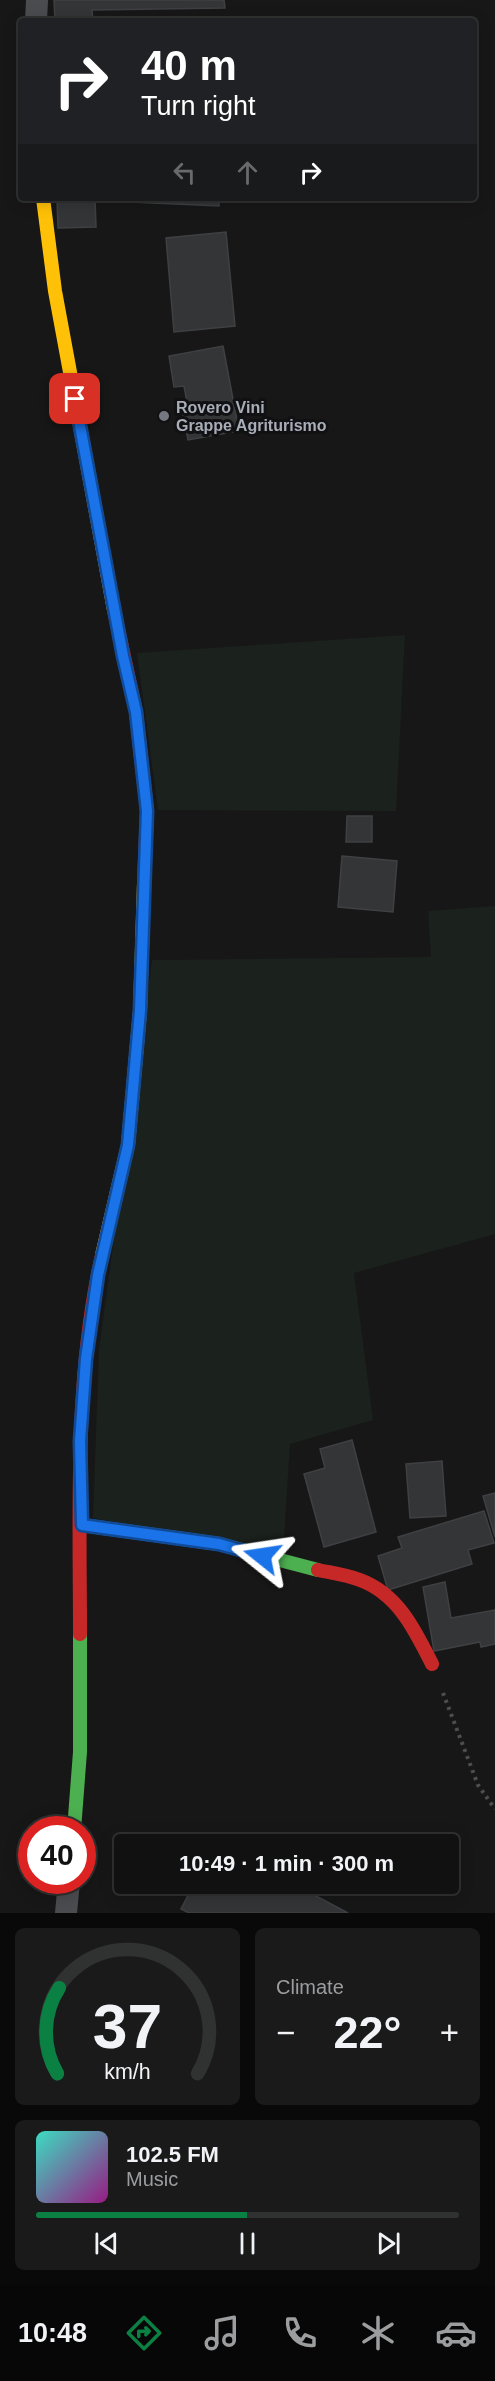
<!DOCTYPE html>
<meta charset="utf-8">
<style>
body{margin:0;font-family:Arial,sans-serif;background:#1a1a1a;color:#f1f3f6;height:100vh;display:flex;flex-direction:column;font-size:22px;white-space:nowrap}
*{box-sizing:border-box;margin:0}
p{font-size:20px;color:#9c9d9f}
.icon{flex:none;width:33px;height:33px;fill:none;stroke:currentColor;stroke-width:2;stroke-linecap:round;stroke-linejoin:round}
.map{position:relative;height:1913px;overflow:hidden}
.side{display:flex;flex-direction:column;gap:15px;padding:15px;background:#090909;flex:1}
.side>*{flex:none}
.top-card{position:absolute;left:18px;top:18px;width:459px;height:183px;border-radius:6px;box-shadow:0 3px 15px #0003,0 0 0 2px #303131;background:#202124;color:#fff;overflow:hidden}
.speed{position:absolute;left:18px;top:1816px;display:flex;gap:12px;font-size:30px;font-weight:700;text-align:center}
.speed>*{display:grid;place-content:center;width:78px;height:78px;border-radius:50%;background:#111;box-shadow:0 3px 15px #0003,0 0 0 2px #303131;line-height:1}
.speed .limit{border:9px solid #d22;background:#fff;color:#111}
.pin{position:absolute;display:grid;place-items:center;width:51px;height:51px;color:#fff;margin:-26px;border-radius:12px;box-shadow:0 3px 9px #0006}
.me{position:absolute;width:66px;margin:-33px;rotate:285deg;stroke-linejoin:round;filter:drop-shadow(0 0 4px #0008)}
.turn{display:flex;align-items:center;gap:21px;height:126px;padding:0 24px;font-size:27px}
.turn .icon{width:78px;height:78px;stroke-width:2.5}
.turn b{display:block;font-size:42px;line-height:51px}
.lanes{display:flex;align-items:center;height:57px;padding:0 24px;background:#0003;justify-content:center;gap:30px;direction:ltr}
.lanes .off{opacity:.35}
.big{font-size:45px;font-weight:800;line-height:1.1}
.side .tile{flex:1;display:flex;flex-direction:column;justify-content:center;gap:9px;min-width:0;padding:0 21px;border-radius:9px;background:#1a1a1a}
.side .dial{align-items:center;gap:0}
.dial svg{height:156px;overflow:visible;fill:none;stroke:#303131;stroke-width:7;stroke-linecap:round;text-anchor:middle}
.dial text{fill:#f1f3f6;stroke:none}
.song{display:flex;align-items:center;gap:18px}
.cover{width:72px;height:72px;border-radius:9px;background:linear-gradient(135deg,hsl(170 70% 55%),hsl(310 70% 35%))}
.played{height:6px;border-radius:3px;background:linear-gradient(90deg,#0b8043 50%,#303131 50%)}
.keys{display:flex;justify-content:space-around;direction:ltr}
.heat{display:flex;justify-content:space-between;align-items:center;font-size:33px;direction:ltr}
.side .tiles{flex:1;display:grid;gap:15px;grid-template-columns:1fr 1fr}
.tile:last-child{grid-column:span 2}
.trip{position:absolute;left:114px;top:1834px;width:345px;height:60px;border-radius:6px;background:#111;box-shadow:0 3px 15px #0003,0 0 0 2px #303131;font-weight:800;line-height:60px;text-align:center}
.menu{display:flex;height:96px;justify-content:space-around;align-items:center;background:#070707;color:#9c9d9f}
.menu .icon{width:42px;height:42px}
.menu .active{color:#0b8043}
.menu b{font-size:27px;color:#f1f3f6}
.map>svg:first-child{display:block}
.green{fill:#1b211c}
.building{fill:#343537;stroke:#3f4043;stroke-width:1.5}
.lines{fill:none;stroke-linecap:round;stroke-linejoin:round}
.path{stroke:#4d4e52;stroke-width:4;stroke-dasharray:3 4.5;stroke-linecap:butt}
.street{stroke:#4b4c50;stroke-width:22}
.fast{stroke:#4caf50;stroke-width:14}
.slow{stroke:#ffc107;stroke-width:14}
.jam{stroke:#c62828;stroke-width:14}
.route-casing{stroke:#114b97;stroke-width:15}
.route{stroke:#1a73e8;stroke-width:10}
.poi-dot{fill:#757880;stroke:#111113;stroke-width:2}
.labels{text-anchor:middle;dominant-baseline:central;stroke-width:6;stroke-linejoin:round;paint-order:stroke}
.poi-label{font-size:16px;font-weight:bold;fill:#a8adb8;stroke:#111113;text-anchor:start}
</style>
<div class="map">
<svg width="495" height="1913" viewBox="0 0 495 1913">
<rect width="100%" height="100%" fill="#171717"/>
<path class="green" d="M405 635 396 811 158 810 137 653Z
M495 906V1234L354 1273 373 1420 290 1444 283 1553 93 1518 99 1349 152 960 431 957 428 911Z"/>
<path class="building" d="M54 0H224L225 8 92 10 93 21H55Z
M57 198H95L96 227 58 228Z
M131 198H219V206L131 202Z
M226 232 235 326 174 332 166 238Z
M223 346 239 431 188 440 182 409 188 408 184 386 174 387 169 356Z
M347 816H372V842H346Z
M342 856 397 861 393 912 338 907Z
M352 1440 376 1532 324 1547 304 1474 325 1468 320 1449Z
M442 1461 446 1516 410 1518 406 1464Z
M495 1493V1537L483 1496Z
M484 1511 494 1543 468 1550 472 1564 388 1590 378 1556 402 1548 398 1537Z
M445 1582 451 1618 495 1610V1644L481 1647 480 1642 434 1651 423 1587Z
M220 1835 239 1845H215Z
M194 1884H298L297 1886 348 1913H189L181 1909Z"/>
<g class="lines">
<path class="path" d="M443 1693 478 1785 495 1809"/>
<path class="street" d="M36 21 37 0
M66 1913 69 1881"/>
<path class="fast" d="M82 1525 219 1544 318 1570
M74 1830 80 1752V1634"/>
<path class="slow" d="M43 198 55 291 114 610
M102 1255 128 1145 140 1011 144 883"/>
<path class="jam" d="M114 610 136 712 147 811 144 883
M318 1570C332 1573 347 1575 360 1580 398 1594 415 1630 432 1664
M80 1634C80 1508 74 1379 102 1255"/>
</g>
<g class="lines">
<g class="route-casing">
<path id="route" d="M75 399 123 656 136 712 147 811 140 1011 128 1145 98 1275 86 1359 80 1441 82 1525 219 1544 262 1556"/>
</g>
<use href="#route" class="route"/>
</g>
<circle class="poi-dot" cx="164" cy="416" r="6"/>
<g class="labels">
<g class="poi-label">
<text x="176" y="407">Rovero Vini<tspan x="176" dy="18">Grappe Agriturismo</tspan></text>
</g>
</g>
</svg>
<div class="speed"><div class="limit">40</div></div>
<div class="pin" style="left:75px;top:399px;background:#d93025"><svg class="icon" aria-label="arrive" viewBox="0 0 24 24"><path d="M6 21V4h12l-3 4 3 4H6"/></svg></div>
<svg class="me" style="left:262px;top:1556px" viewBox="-20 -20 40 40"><path d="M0-17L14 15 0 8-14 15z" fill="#1a73e8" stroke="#fff" stroke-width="4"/></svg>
<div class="trip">10:49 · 1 min · 300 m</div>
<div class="top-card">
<div class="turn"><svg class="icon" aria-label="right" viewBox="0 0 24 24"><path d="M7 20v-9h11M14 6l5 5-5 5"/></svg><div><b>40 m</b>Turn right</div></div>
<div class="lanes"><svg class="icon off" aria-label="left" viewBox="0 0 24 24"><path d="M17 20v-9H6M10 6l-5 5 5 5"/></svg><svg class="icon off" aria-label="ahead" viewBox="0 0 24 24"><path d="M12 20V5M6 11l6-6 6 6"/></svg><svg class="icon" aria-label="right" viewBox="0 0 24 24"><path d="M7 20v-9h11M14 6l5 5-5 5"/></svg></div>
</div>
</div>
<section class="side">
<div class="tiles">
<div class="tile dial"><svg viewBox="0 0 100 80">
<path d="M14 69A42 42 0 1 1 86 69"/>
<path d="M14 69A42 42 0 0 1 15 25" stroke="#0b8043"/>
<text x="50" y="56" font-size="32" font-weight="700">37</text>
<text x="50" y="72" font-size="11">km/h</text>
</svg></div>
<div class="tile"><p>Climate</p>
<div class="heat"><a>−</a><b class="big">22°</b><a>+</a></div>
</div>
<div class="tile">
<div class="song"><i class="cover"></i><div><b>102.5 FM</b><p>Music</p></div></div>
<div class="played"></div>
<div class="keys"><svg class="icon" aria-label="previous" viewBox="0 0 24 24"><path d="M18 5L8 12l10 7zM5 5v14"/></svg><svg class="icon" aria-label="pause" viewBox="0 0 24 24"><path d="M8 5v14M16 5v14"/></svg><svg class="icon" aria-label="next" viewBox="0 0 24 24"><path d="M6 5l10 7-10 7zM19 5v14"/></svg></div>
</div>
</div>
</section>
<nav class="menu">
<b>10:48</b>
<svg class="icon active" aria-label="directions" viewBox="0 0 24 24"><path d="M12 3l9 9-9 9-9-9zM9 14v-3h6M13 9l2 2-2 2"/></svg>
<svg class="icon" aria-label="music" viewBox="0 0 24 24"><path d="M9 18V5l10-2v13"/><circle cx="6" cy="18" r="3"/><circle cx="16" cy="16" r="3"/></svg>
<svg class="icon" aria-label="phone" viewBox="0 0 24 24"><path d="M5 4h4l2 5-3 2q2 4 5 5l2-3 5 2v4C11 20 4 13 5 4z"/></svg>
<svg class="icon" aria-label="climate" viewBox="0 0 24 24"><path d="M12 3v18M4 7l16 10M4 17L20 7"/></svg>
<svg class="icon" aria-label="car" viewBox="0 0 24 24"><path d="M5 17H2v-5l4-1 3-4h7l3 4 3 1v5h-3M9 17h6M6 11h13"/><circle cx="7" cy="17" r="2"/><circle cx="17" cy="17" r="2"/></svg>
</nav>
